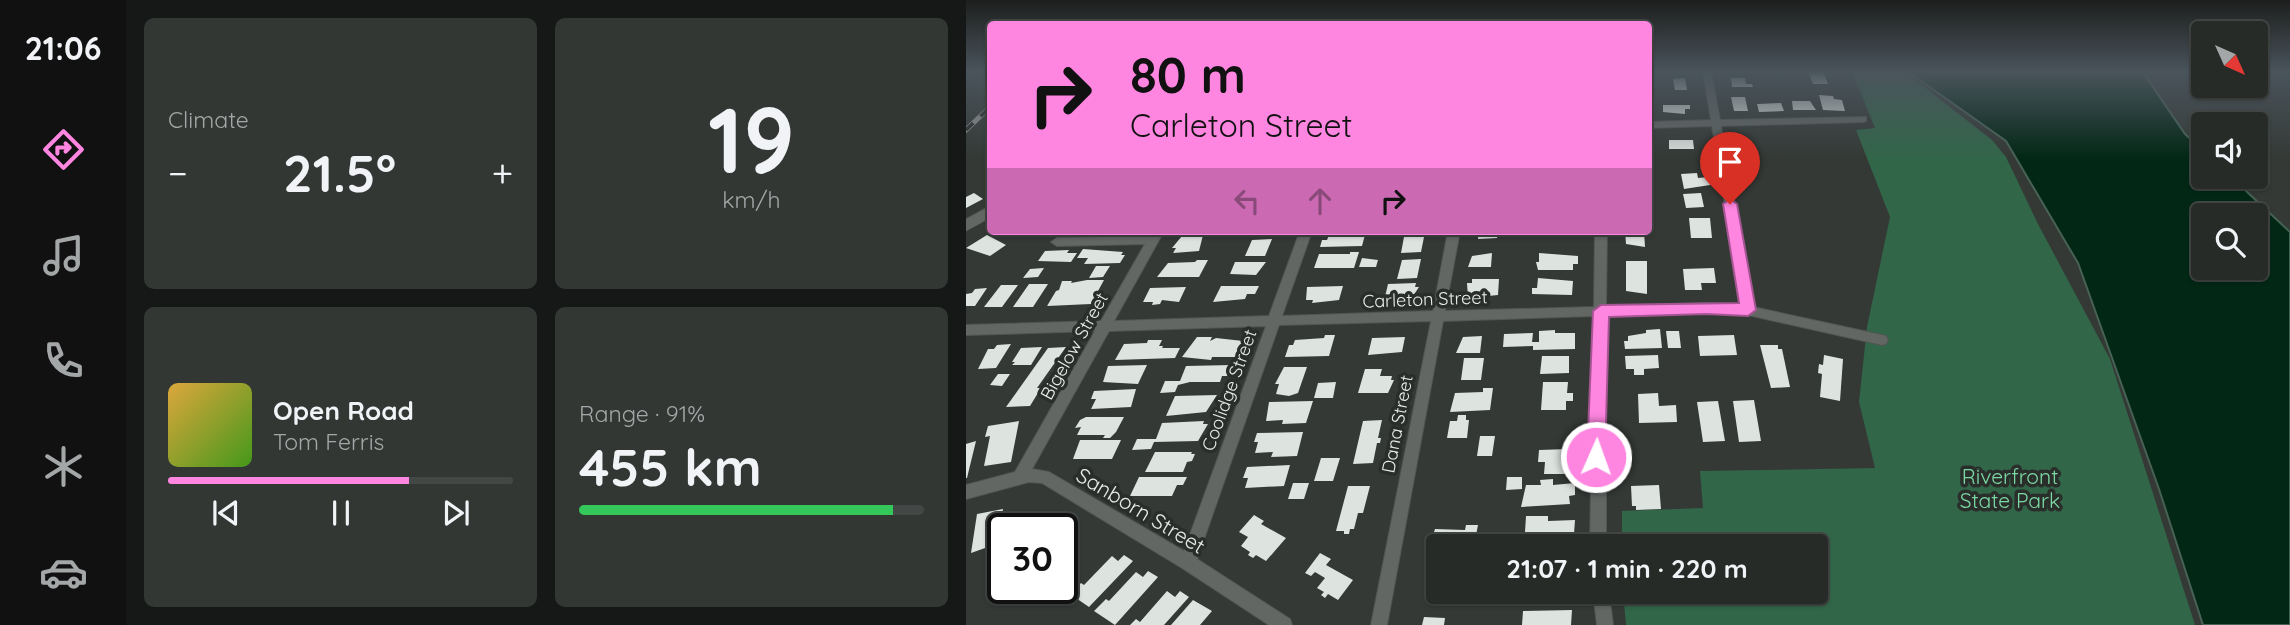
<!DOCTYPE html>
<meta charset="utf-8">
<style>
body{margin:0;font-family:Quicksand,sans-serif;background:#333734;color:#f1f3f6;height:100vh;display:flex;flex-direction:column;font-size:26px;white-space:nowrap}
*{box-sizing:border-box;margin:0}
p{font-size:23px;color:#a4a7a8}
.icon{flex:none;width:38px;height:38px;fill:none;stroke:currentColor;stroke-width:2;stroke-linecap:round;stroke-linejoin:round}
.map{position:relative;flex:1;overflow:hidden}
.sheet{display:flex;flex-direction:column;gap:18px;padding:18px;background:#151816;width:840px}
.sheet>*{flex:none}
.guide{position:absolute;left:21px;top:21px;width:665px;height:214px;border-radius:7px;box-shadow:0 2px 5px #0004,0 0 0 2px #434745;background:#fe85e0;color:#111;overflow:hidden}
.needle{width:46px;rotate:135deg}
.controls{position:absolute;left:1225px;top:21px;display:grid;gap:14px}
.controls a{display:grid;place-items:center;width:77px;height:77px;border-radius:7px;background:#272b28;box-shadow:0 2px 5px #0004,0 0 0 2px #434745;font-size:35px}
.speed{position:absolute;left:21px;top:513px;display:flex;gap:14px;font-size:35px;font-weight:700;text-align:center}
.speed>*{display:grid;place-content:center;width:91px;height:91px;border-radius:50%;background:#272b28;box-shadow:0 2px 5px #0004,0 0 0 2px #434745;line-height:1}
.speed .limit{border:4px solid #111;border-radius:10px;background:#fff;color:#111}
.pin{position:absolute;display:grid;place-items:center;width:60px;height:60px;color:#fff;margin:-72px -30px;border-radius:50% 50% 50% 0;rotate:-45deg;box-shadow:0 0 7px #0007}
.pin .icon{rotate:45deg}
.me{position:absolute;width:77px;margin:-38px;rotate:2deg;stroke-linejoin:round;filter:drop-shadow(0 0 5px #0008)}
.turn{display:flex;align-items:center;gap:24px;height:147px;padding:0 28px;font-size:32px}
.turn .icon{width:91px;height:91px;stroke-width:2.5}
.turn b{display:block;font-size:49px;line-height:60px}
.lanes{display:flex;align-items:center;height:66px;padding:0 28px;background:#0003;justify-content:center;gap:35px;direction:ltr}
.lanes .off{opacity:.35}
.big{font-size:52px;font-weight:800;line-height:1.1}
.sheet .card{flex:1;display:flex;flex-direction:column;justify-content:center;gap:10px;min-width:0;padding:0 24px;border-radius:10px;background:#333734}
.sheet .dial{align-items:center;gap:0}
.dial b{font-size:91px;line-height:1}
.song{display:flex;align-items:center;gap:21px}
.cover{width:84px;height:84px;border-radius:10px;background:linear-gradient(135deg,hsl(40 70% 55%),hsl(100 70% 35%))}
.played{height:7px;border-radius:4px;background:linear-gradient(90deg,#fe85e0 70%,#434745 70%)}
.keys{display:flex;justify-content:space-around;direction:ltr}
.heat{display:flex;justify-content:space-between;align-items:center;font-size:38px;direction:ltr}
.charge{height:10px;border-radius:5px;background:linear-gradient(90deg,#34c759 91%,#434745 0)}
.sheet .tiles{flex:1;display:grid;gap:18px;grid-template-columns:repeat(2,1fr)}
.trip{position:absolute;left:460px;top:534px;width:402px;height:70px;border-radius:7px;background:#272b28;box-shadow:0 2px 5px #0004,0 0 0 2px #434745;font-weight:800;line-height:70px;text-align:center}
main{display:flex;flex:1;min-height:0}
.tab-bar{display:flex;flex-direction:column;width:126px;justify-content:space-around;align-items:center;background:#101110;color:#a4a7a8}
.tab-bar .icon{width:49px;height:49px}
.tab-bar .selected{color:#fe85e0}
.tab-bar b{font-size:32px;color:#f1f3f6}
.map>svg:first-child{display:block}
.green{fill:#326649}
.water{fill:#022715;stroke:#476255;stroke-width:2;fill-rule:evenodd}
.building{fill:#dde3df}
.lines{fill:none;stroke-linecap:round;stroke-linejoin:round}
.minor-casing{stroke:#515552;stroke-width:2}
.secondary-casing{stroke:#515552;stroke-width:1}
.minor{fill:#626764;fill-rule:evenodd}
.secondary{fill:#626764;fill-rule:evenodd}
.rail-casing{stroke:#969a97;stroke-width:5}
.rail{stroke:#2a2e2b;stroke-width:3.5;stroke-dasharray:10;stroke-linecap:butt}
.route{fill:#fe85e0;stroke:#a55692;stroke-width:2}
.labels{text-anchor:middle;dominant-baseline:central;stroke-width:7;stroke-linejoin:round;paint-order:stroke}
.street-label{font-size:18px;fill:#e9ecea;stroke:#2a2e2b}
.near-park-label{font-size:21px;fill:#7ad9a3;stroke:#2a2e2b}
.near-street-label{font-size:21px;fill:#e9ecea;stroke:#2a2e2b}
</style>
<main>
<nav class="tab-bar">
<b>21:06</b>
<svg class="icon selected" aria-label="directions" viewBox="0 0 24 24"><path d="M12 3l9 9-9 9-9-9zM9 14v-3h6M13 9l2 2-2 2"/></svg>
<svg class="icon" aria-label="music" viewBox="0 0 24 24"><path d="M9 18V5l10-2v13"/><circle cx="6" cy="18" r="3"/><circle cx="16" cy="16" r="3"/></svg>
<svg class="icon" aria-label="phone" viewBox="0 0 24 24"><path d="M5 4h4l2 5-3 2q2 4 5 5l2-3 5 2v4C11 20 4 13 5 4z"/></svg>
<svg class="icon" aria-label="climate" viewBox="0 0 24 24"><path d="M12 3v18M4 7l16 10M4 17L20 7"/></svg>
<svg class="icon" aria-label="car" viewBox="0 0 24 24"><path d="M5 17H2v-5l4-1 3-4h7l3 4 3 1v5h-3M9 17h6M6 11h13"/><circle cx="7" cy="17" r="2"/><circle cx="17" cy="17" r="2"/></svg>
</nav>
<section class="sheet">
<div class="tiles">
<div class="card"><p>Climate</p>
<div class="heat"><a>−</a><b class="big">21.5°</b><a>+</a></div>
</div>
<div class="card dial"><b>19</b><p>km/h</p></div>
<div class="card">
<div class="song"><i class="cover"></i><div><b>Open Road</b><p>Tom Ferris</p></div></div>
<div class="played"></div>
<div class="keys"><svg class="icon" aria-label="previous" viewBox="0 0 24 24"><path d="M18 5L8 12l10 7zM5 5v14"/></svg><svg class="icon" aria-label="pause" viewBox="0 0 24 24"><path d="M8 5v14M16 5v14"/></svg><svg class="icon" aria-label="next" viewBox="0 0 24 24"><path d="M6 5l10 7-10 7zM19 5v14"/></svg></div>
</div>
<div class="card"><p>Range · 91%</p><b class="big">455 km</b><div class="charge"></div></div>
</div>
</section>
<div class="map">
<svg width="1324" height="625" viewBox="0 0 1324 625">
<rect width="100%" height="100%" fill="#343935"/>
<path class="green" d="M886 71H938L1026 140 1040 157 1072 224 1144 359 1229 625H660L657 592H850V546H656V511L737 508 734 471 909 468 893 402 901 327 924 217 890 130 909 128Z"/>
<path class="water" d="M941 71H1176L1219 134 1237 150V177H1265L1324 232V625H1237L1193 489 1112 263 1040 141ZM1237 215H1290V268H1237Z"/>
<path class="building" d="M842 71H857L862 84H847Z
M719 78 721 90H709L707 79Z
M765 78H779L780 84H786L787 87H766Z
M853 95 867 96 868 99 876 100 879 111 857 110Z
M765 97H779L782 111H768Z
M826 101H844L850 110H827Z
M815 103 818 111 793 112 791 104Z
M697 105H724V109H719V114L697 112Z
M703 140H727L728 149H703Z
M731 173 732 178 743 177 744 185 718 189 715 174Z
M8 193 17 199 0 208V197Z
M735 193 738 207 720 208 717 194Z
M723 218H744L746 238H725Z
M140 231H166L163 236 151 238 137 235Z
M390 231H400L396 246 354 247 356 240H361L363 235 389 234Z
M513 231H532L531 238 512 239Z
M583 231H608V236L583 237Z
M659 231H678L679 247 660 244Z
M21 235 40 245 24 256 0 248Z
M237 235 233 251 207 253 210 248H206L216 236Z
M438 237H458L455 252 435 253Z
M306 239 299 256H279L286 240Z
M117 249 157 252 155 255H159L154 263 118 264 122 258H111Z
M103 250 101 253H111L105 262 72 261 79 251Z
M384 252H393L388 268H348L353 254H384Z
M526 253 525 267H502L506 256Z
M573 253 612 256V264H607V270H572L570 262H573Z
M396 258 412 260 410 267H393Z
M455 259 451 278 431 279 436 260Z
M231 260H242L233 277H191L202 263 229 262Z
M660 261H681V294L660 291Z
M269 262H300L290 275 264 274Z
M130 266H144L137 277 123 278Z
M78 268 72 277 57 278 64 269Z
M748 268 750 283H735L736 290H719L717 269Z
M572 278 607 281 606 295 566 294V288H571Z
M506 279H533L532 295 502 298 501 283H506Z
M121 280H138L125 304 81 306 90 291 93 290 96 281H106L105 283Z
M450 283 449 287H453L447 296 433 299 434 296 419 297 422 284Z
M63 284H82L67 307H47Z
M35 285H52L36 307H18Z
M255 286H293L289 294H281L279 299 247 302Z
M377 286 373 300 346 303 347 300H340L341 287Z
M220 287 213 302 196 300 194 304 186 305 187 302H177L184 288Z
M21 288 9 306H0V294L6 293 9 289Z
M694 329 696 348 659 349 658 341H662V336L680 333V330Z
M589 330V333H609V349L567 350V346L537 347 538 334 567 333 566 342H573V331Z
M700 331H713L715 348H702Z
M359 335H369L363 356 319 357 323 345H327L329 340 358 338Z
M768 335 771 355 734 356 732 336Z
M516 336 514 353H490L497 337Z
M231 337H246L244 341 250 338 277 341 270 357H246L245 360 216 357Z
M439 337 436 352 402 355 406 338Z
M182 340H196L193 346H197L196 348H214L209 358 149 360 158 344 181 343Z
M45 344 30 368 12 369 22 349H28L31 345Z
M794 345H812V349H816L824 387 805 388Z
M76 347 65 365H46L49 362H46L55 348Z
M100 347 71 388H75L64 406 40 407 82 348Z
M692 355 693 368 678 369V375H668V369H660L659 356Z
M858 355 877 359 874 401 854 397 856 374 852 373 853 364 857 365Z
M576 356H603V373L574 374Z
M498 358H518L515 380H495Z
M181 365 172 384 137 382 142 366Z
M266 365 261 376H256L254 382H224L212 385 209 392 194 393 199 381H214L220 366Z
M318 367H341L332 393 323 396 310 394 313 384H309Z
M399 369H416L414 376H426L425 380H428L422 393H392Z
M32 374H44L36 386 24 385Z
M370 382 367 398H348L352 383Z
M577 382H602L601 393H607V401H600V410H575Z
M517 388H527L524 410 484 412 489 393 517 392Z
M170 389 165 407 125 409 130 399H125L128 391Z
M692 393 693 406 710 405 711 422 673 423 672 394Z
M251 395 240 412 200 416 209 396Z
M788 400 795 441 773 442 767 401Z
M347 401 340 423 316 424 317 420 300 421 303 402Z
M752 401 759 441 737 442 731 402Z
M492 415H500V420H503L501 438H481L484 421H491Z
M120 417H158L150 432 144 438H137L139 435H111L115 427 109 428 114 420Z
M416 420 412 438H415L414 443H411L407 463 387 464 397 421Z
M53 421 45 462 18 466 24 436 19 437 22 426Z
M238 421 237 424H242L232 441 188 442 185 449 166 450 171 439H190L196 423Z
M337 432 331 456 305 457 307 452 289 453 292 442H288L291 433Z
M514 436H529L526 456H511Z
M114 440H155L146 459H107Z
M10 441 1 478H0V444Z
M603 449 605 465H601V474H578L579 462H572L573 450Z
M189 452H226L225 454H229L226 461 221 462 217 472H179Z
M355 458H374L367 481H348Z
M324 465 318 486 279 488 282 478H277L281 467Z
M173 477H221L217 485H211L206 496H164Z
M541 477H556V489L540 490Z
M587 479V485L609 483V495L603 496 604 504 555 507 560 485H575L574 480Z
M327 483H343L338 499H322Z
M693 485 695 509 670 510V506H666L665 486Z
M382 486H404L397 513H392L388 529H384L383 534H378V531H370Z
M37 509 33 534 37 533 36 542 5 553 11 514Z
M80 513 87 518 91 514 99 519 88 528H63Z
M288 515 298 521 295 524 320 538 300 561 290 555 287 558 282 555 284 552 275 546 282 537 273 532Z
M560 516H582V521L609 520 608 534H601V541L590 542V546H556L554 532H559Z
M102 521 114 533 96 550V528H94Z
M500 525H512L508 546H472V553H461L469 529 499 530Z
M354 553 365 559 360 565 387 580 372 600 362 594 359 598 355 595 358 592 351 588 359 578 349 572 345 576 339 573Z
M158 555 167 561 123 607 104 594 115 583 118 585 146 556 152 561Z
M472 563V593H459L463 564Z
M182 571 192 577 149 625 128 611 140 599 143 601 170 572 177 577Z
M201 591 209 597 214 591 223 597 198 625H164L170 619 174 622Z
M548 592H601L600 597 553 598V594H548Z
M227 600 246 611 234 625H205Z
M606 610 605 625H556L557 611Z
M458 617 479 618 478 625H456Z"/>
<g class="lines">
<g class="minor-casing">
<path id="minor" d="M737 71H745L754 120 900 117V121L897 122 755 126 787 307 916 335 920 336 922 340 920 344 916 345 782 315 740 313 640 316V546H624L628 316 477 321 421 625H405L465 321 313 325 231 559 324 619 326 625H303L216 568 76 483 63 482 0 499V485L49 472 129 331 0 335V325L135 321 179 244 91 246 85 242 91 238 184 236 186 231H198L148 321 303 316 334 231H346L316 316 467 311 482 231H494L479 311 628 307 629 231H641L640 306 740 303 775 305 746 126 682 128V122L745 120ZM300 326 218 551 83 472 66 469 143 331Z
M627 592H643L647 625H631Z"/>
</g>
<g class="secondary-casing">
<path id="secondary" d="M24 206V218L0 231V219Z"/>
</g>
<use href="#minor" class="minor"/>
<use href="#secondary" class="secondary"/>
<g class="rail-casing">
<path id="rail" d="M0 130 24 107"/>
</g>
<use href="#rail" class="rail"/>
</g>
<linearGradient id="sky" x2="0" y2="1"><stop stop-color="#1d1f1d"/><stop offset="0.45" stop-color="#4a545c"/><stop offset="1" stop-color="#4a545c" stop-opacity="0"/></linearGradient>
<rect width="1324" height="159" fill="url(#sky)"/>
<path class="route" d="M764 199 771 204 790 310 782 316 740 314 643 317 639 457 637 463 630 466 624 463 621 457 627 311 635 305 773 303 757 204Z"/>
<g class="labels">
<g class="street-label">
<text transform="translate(459 299) rotate(-2)">Carleton Street</text>
<text transform="translate(108 346) rotate(-61)">Bigelow Street</text>
<text transform="translate(263 390) rotate(-70)">Coolidge Street</text>
<text transform="translate(431 424) rotate(-79)">Dana Street</text>
</g>
<g class="near-park-label">
<text x="1044" y="476">Riverfront<tspan x="1044" dy="24">State Park</tspan></text>
</g>
<g class="near-street-label">
<text transform="translate(175 510) rotate(31)">Sanborn Street</text>
</g>
</g>
</svg>
<div class="controls">
<a><svg class="needle" viewBox="-14 -14 28 28"><path d="M0-13l5 13h-10z" fill="#e53935"/><path d="M0 13l5-13h-10z" fill="#a4a7a8"/></svg></a>
<a><svg class="icon" aria-label="sound" viewBox="0 0 24 24"><path d="M4 9h4l5-4v14l-5-4H4zM17 9q2 3 0 6"/></svg></a>
<a><svg class="icon" aria-label="search" viewBox="0 0 24 24"><circle cx="10" cy="10" r="6"/><path d="M15 15l6 6"/></svg></a>
</div>
<div class="speed"><div class="limit">30</div></div>
<div class="pin" style="left:764px;top:204px;background:#d93025"><svg class="icon" aria-label="arrive" viewBox="0 0 24 24"><path d="M6 21V4h12l-3 4 3 4H6"/></svg></div>
<svg class="me" style="left:630px;top:457px" viewBox="-20 -20 40 40"><circle r="17" fill="#fe85e0" stroke="#fff" stroke-width="3"/><path d="M0-11L8 9 0 5-8 9z" fill="#fff"/></svg>
<div class="trip">21:07 · 1 min · 220 m</div>
<div class="guide">
<div class="turn"><svg class="icon" aria-label="right" viewBox="0 0 24 24"><path d="M7 20v-9h11M14 6l5 5-5 5"/></svg><div><b>80 m</b>Carleton Street</div></div>
<div class="lanes"><svg class="icon off" aria-label="left" viewBox="0 0 24 24"><path d="M17 20v-9H6M10 6l-5 5 5 5"/></svg><svg class="icon off" aria-label="ahead" viewBox="0 0 24 24"><path d="M12 20V5M6 11l6-6 6 6"/></svg><svg class="icon" aria-label="right" viewBox="0 0 24 24"><path d="M7 20v-9h11M14 6l5 5-5 5"/></svg></div>
</div>
</div>
</main>
